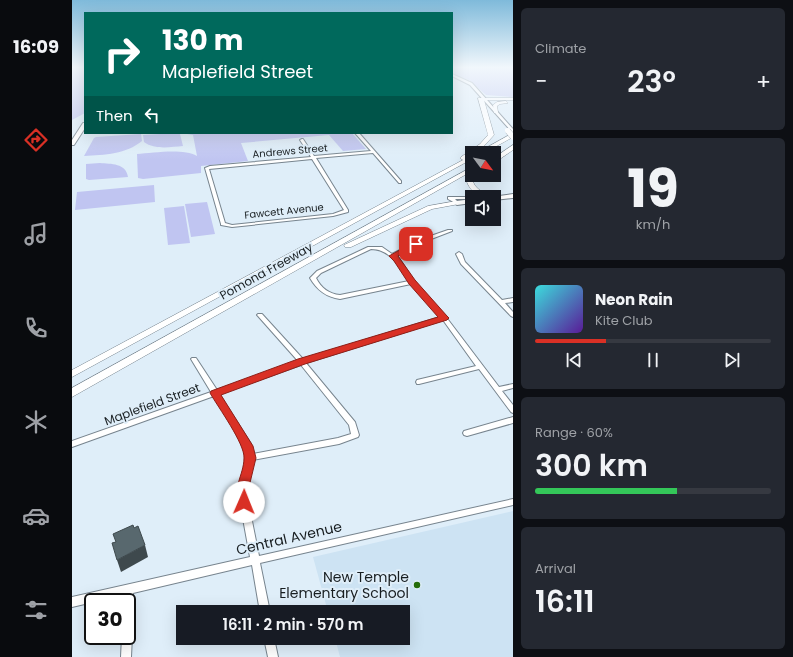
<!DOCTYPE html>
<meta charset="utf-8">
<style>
body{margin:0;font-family:Poppins,sans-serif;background:#242831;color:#f1f3f6;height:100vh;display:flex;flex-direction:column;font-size:15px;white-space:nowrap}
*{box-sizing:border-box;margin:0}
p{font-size:13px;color:#9ea1a6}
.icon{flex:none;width:22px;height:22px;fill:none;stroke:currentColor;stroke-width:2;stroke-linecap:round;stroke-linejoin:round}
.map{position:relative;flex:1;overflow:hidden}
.panel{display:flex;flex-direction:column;gap:8px;padding:8px;background:#0d0f14;width:280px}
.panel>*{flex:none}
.guide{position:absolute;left:12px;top:12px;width:369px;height:122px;border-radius:0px;box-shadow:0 4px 16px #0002;background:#00695c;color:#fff;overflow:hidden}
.needle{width:26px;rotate:122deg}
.controls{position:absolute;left:393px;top:146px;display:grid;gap:8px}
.controls a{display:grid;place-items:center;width:36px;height:36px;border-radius:0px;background:#171b24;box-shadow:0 4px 16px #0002;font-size:20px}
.speed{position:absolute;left:12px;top:593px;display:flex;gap:8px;font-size:20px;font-weight:700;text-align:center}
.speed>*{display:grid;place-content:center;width:52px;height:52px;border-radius:50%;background:#171b24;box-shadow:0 4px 16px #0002;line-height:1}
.speed .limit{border:2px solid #111;border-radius:6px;background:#fff;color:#111}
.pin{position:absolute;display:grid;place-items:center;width:34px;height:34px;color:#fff;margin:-17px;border-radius:8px;box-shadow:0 2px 6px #0006}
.me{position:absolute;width:44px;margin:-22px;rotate:1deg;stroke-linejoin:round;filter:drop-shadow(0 0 3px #0008)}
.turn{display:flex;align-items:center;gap:14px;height:84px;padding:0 12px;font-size:18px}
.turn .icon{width:52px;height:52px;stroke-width:2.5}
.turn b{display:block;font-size:28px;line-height:34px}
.then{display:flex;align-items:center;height:38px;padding:0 12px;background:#0003;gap:8px;font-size:15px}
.big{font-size:30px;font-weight:600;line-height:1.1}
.panel .widget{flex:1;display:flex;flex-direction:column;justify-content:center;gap:6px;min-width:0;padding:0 14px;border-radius:6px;background:#242831}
.panel .dial{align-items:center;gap:0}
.dial b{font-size:52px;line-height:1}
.song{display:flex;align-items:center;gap:12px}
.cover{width:48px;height:48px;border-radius:6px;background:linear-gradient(135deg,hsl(180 70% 55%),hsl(270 70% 35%))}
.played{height:4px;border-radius:2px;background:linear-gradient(90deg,#d93025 30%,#363941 30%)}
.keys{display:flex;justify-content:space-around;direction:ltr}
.heat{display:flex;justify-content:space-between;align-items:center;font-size:22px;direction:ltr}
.charge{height:6px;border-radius:3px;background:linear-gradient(90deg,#34c759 60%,#363941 0)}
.trip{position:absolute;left:104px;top:605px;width:234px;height:40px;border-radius:0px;background:#171b24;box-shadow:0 4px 16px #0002;font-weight:600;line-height:40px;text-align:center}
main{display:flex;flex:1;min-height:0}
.tabs{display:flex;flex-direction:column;width:72px;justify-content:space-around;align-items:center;background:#090b0e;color:#9ea1a6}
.tabs .icon{width:28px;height:28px}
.tabs .active{color:#d93025}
.tabs b{font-size:18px;color:#f1f3f6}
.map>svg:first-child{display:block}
.built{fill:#cde3f3}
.green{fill:#c0c5f1}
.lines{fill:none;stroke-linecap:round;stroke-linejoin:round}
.minor-casing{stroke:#77848e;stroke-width:2}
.major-casing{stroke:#77848e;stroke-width:2}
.highway-casing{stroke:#77848e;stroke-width:1}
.minor{fill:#fff;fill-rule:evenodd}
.major{fill:#fff;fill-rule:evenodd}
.highway{fill:#fff;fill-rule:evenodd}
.major-bridge-far1-casing{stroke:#77848e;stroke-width:5;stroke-linecap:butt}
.major-bridge-casing{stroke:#77848e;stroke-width:6;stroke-linecap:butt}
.major-bridge-far1{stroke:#fff;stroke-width:4}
.major-bridge{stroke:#fff;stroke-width:5.5}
.shaded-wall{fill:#3e494d}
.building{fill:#58686e;stroke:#3e494d}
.route{fill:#d93025;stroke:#8d1f18}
.poi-dot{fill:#256d09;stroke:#dfeef9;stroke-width:1.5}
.labels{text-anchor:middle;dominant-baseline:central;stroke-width:4;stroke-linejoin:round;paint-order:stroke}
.far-street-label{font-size:10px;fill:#181e21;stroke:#dfeef9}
.street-label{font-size:12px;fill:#181e21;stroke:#dfeef9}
.near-street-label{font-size:14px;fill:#181e21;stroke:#dfeef9}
.near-poi-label{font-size:14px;fill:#181e21;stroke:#dfeef9;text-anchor:end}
</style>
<main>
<nav class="tabs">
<b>16:09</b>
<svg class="icon active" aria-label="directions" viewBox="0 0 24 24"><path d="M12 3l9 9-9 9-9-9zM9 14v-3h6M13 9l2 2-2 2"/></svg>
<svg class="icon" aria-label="music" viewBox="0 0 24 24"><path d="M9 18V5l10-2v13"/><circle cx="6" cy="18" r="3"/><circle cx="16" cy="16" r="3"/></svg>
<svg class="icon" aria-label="phone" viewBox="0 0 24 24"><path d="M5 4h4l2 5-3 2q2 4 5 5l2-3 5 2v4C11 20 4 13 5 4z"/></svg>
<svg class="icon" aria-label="climate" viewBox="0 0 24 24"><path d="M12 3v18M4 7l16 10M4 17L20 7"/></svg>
<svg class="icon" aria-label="car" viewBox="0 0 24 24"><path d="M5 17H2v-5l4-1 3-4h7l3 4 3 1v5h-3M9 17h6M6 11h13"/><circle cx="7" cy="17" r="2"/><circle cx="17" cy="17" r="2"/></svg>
<svg class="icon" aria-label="filters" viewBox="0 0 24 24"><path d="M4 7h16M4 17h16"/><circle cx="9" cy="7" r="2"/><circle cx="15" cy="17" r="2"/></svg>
</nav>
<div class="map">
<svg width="441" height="657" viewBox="0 0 441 657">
<rect width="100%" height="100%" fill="#dfeef9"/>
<path class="built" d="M441 511V657H268L263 638H331V612H256L241 557Z"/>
<path class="green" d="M0 68H13V113L0 120Z
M380 68H441V97L414 95 397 80 380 74Z
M104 133 108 134 111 146C98 147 83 150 72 142L71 135Z
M109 133H280L294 149 271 151 257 135 169 143 176 161 129 166V173L71 179 66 178 65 154C81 153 111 148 125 156L121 135Z
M69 134 70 141C54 154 33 155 12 156L22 138 24 137Z
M28 163C39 164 54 163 56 177L17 180 14 179V164Z
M82 185 83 202 3 210 5 192Z
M135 202 143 234 119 237 113 204Z
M112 206 118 243 96 245 92 208Z"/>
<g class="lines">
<g class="minor-casing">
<path id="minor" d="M283 133H287L329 181V183H327L301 153 244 158 276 210V212L261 216 160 227 149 225V224L133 168 138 166 239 157 228 140 230 139H231L242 156 299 151ZM240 159 272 210 261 214 160 225 153 223 137 169Z
M376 197H401H400V199H383L387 203 385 204 376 199Z
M376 230H380V231L354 241 324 256 327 258 342 281 374 317 427 387 441 384V388L430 391 441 405V413L439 412 407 369 347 384H345L344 382 345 380 404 366 371 320 234 363 283 422 287 435 286 437 267 444 181 460 174 491 187 556 441 499V505L188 563 198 612H188L180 565 61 593 60 620 58 623 55 625V602H51V595L0 607V597L178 557 166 491 174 458 172 446 142 396 0 447V441L139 392 119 359 120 358H124L145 390 226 361 186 316 185 315 186 314H190L231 359 368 317 339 284 268 299C254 297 245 290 238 278L245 271 296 247H310L320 254 350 239ZM299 249C318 249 327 266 337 281L268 295C257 294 249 288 244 278L249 273ZM229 365 277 425 279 434 266 438 181 454 179 444 147 394Z
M387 252 390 254 393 262 430 300 441 298V302L433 303 441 312V317L439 316 389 264 384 254Z
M441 417V423L395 436 392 435 391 433 392 431Z
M55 631 59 632 60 636 59 657H49L50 636H55Z
M192 638H202L206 657H196Z"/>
</g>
<g class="major-casing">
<path id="major" d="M380 74 400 83 441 129V133L398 85 380 76Z
M11 123H13V128L2 145H0V140Z
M441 194V198L422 200V197H420Z
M400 199V203L385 205 382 203 385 201Z"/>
</g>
<g class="highway-casing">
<path id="highway" d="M406 98H441V100H412L422 135 412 146 400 153 398 156 400 155V159L0 377V370L391 160 388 158 389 157 408 144 416 135Z
M434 101 436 103 428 104 425 106 426 112 422 113 421 105 425 102Z
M441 133V137L412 153H405Z
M441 145V150L422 163V158Z
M400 167V171L0 397V388Z
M401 175H407L401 182C405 191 413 193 421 196L422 197C410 196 400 195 395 182Z
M385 201 388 203 387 204 360 209 279 247H273L272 245 356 206Z"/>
</g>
<use href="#minor" class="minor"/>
<use href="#major" class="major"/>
<use href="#highway" class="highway"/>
<g class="major-bridge-far1-casing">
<path id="major-bridge-far1" d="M435 130 437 132"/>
</g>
<g class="major-bridge-casing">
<path id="major-bridge" d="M436 131 441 137"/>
</g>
<use href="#major-bridge-far1" class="major-bridge-far1"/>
<use href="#major-bridge" class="major-bridge"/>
</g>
<path class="shaded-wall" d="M73 545 76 557 49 572 45 560Z"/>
<path class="building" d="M61 525 62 528 66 526 73 545 45 560 40 543 44 542 41 534Z"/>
<linearGradient id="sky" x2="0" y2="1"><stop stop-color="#7fbada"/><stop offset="0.42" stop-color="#f1f7fc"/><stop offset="1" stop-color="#f1f7fc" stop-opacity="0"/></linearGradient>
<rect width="441" height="160" fill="url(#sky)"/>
<path class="route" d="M342 242H347L348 244 326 256 343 280 375 316 377 318 375 320 233 364 149 395 181 446 184 458 176 491 178 502 177 506 172 508 168 506C159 489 172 475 172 458 173 444 146 407 138 393L139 391 226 359 366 317 337 284 322 261 317 256Z"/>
<circle class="poi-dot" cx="345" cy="585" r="4"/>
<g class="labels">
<g class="far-street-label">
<text transform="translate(218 151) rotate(-5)">Andrews Street</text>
<text transform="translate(212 211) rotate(-6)">Fawcett Avenue</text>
</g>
<g class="street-label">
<text transform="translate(194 271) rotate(-29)">Pomona Freeway</text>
<text transform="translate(80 404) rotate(-20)">Maplefield Street</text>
</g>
<g class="near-street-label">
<text transform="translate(217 538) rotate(-13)">Central Avenue</text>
</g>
<g class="near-poi-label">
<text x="337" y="577">New Temple<tspan x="337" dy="16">Elementary School</tspan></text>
</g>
</g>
</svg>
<div class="controls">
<a><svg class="needle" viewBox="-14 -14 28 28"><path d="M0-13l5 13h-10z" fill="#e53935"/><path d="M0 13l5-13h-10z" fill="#9ea1a6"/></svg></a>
<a><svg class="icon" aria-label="sound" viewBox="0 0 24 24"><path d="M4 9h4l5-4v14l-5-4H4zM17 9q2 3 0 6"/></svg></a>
</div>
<div class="speed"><div class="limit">30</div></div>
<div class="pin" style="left:344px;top:244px;background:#d93025"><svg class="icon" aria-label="arrive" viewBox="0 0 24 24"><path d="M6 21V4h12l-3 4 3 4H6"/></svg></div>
<svg class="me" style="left:172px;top:502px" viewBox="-20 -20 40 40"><circle r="19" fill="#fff"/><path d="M0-13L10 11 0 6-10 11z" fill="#d93025"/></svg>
<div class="trip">16:11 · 2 min · 570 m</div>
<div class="guide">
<div class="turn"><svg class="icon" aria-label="right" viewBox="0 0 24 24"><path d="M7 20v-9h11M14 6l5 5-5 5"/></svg><div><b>130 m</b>Maplefield Street</div></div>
<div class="then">Then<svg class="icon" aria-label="left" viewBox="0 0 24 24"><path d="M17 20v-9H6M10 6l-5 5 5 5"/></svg></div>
</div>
</div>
<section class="panel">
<div class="widget"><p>Climate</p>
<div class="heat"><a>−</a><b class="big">23°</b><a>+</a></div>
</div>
<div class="widget dial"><b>19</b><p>km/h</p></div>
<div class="widget">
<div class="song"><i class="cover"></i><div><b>Neon Rain</b><p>Kite Club</p></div></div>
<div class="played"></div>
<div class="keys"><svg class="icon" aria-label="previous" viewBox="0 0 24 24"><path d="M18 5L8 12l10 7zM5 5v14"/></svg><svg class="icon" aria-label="pause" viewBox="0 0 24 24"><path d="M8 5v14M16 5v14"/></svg><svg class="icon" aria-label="next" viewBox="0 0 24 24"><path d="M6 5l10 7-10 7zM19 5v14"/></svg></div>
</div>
<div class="widget"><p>Range · 60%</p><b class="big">300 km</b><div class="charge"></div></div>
<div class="widget"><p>Arrival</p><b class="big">16:11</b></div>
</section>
</main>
